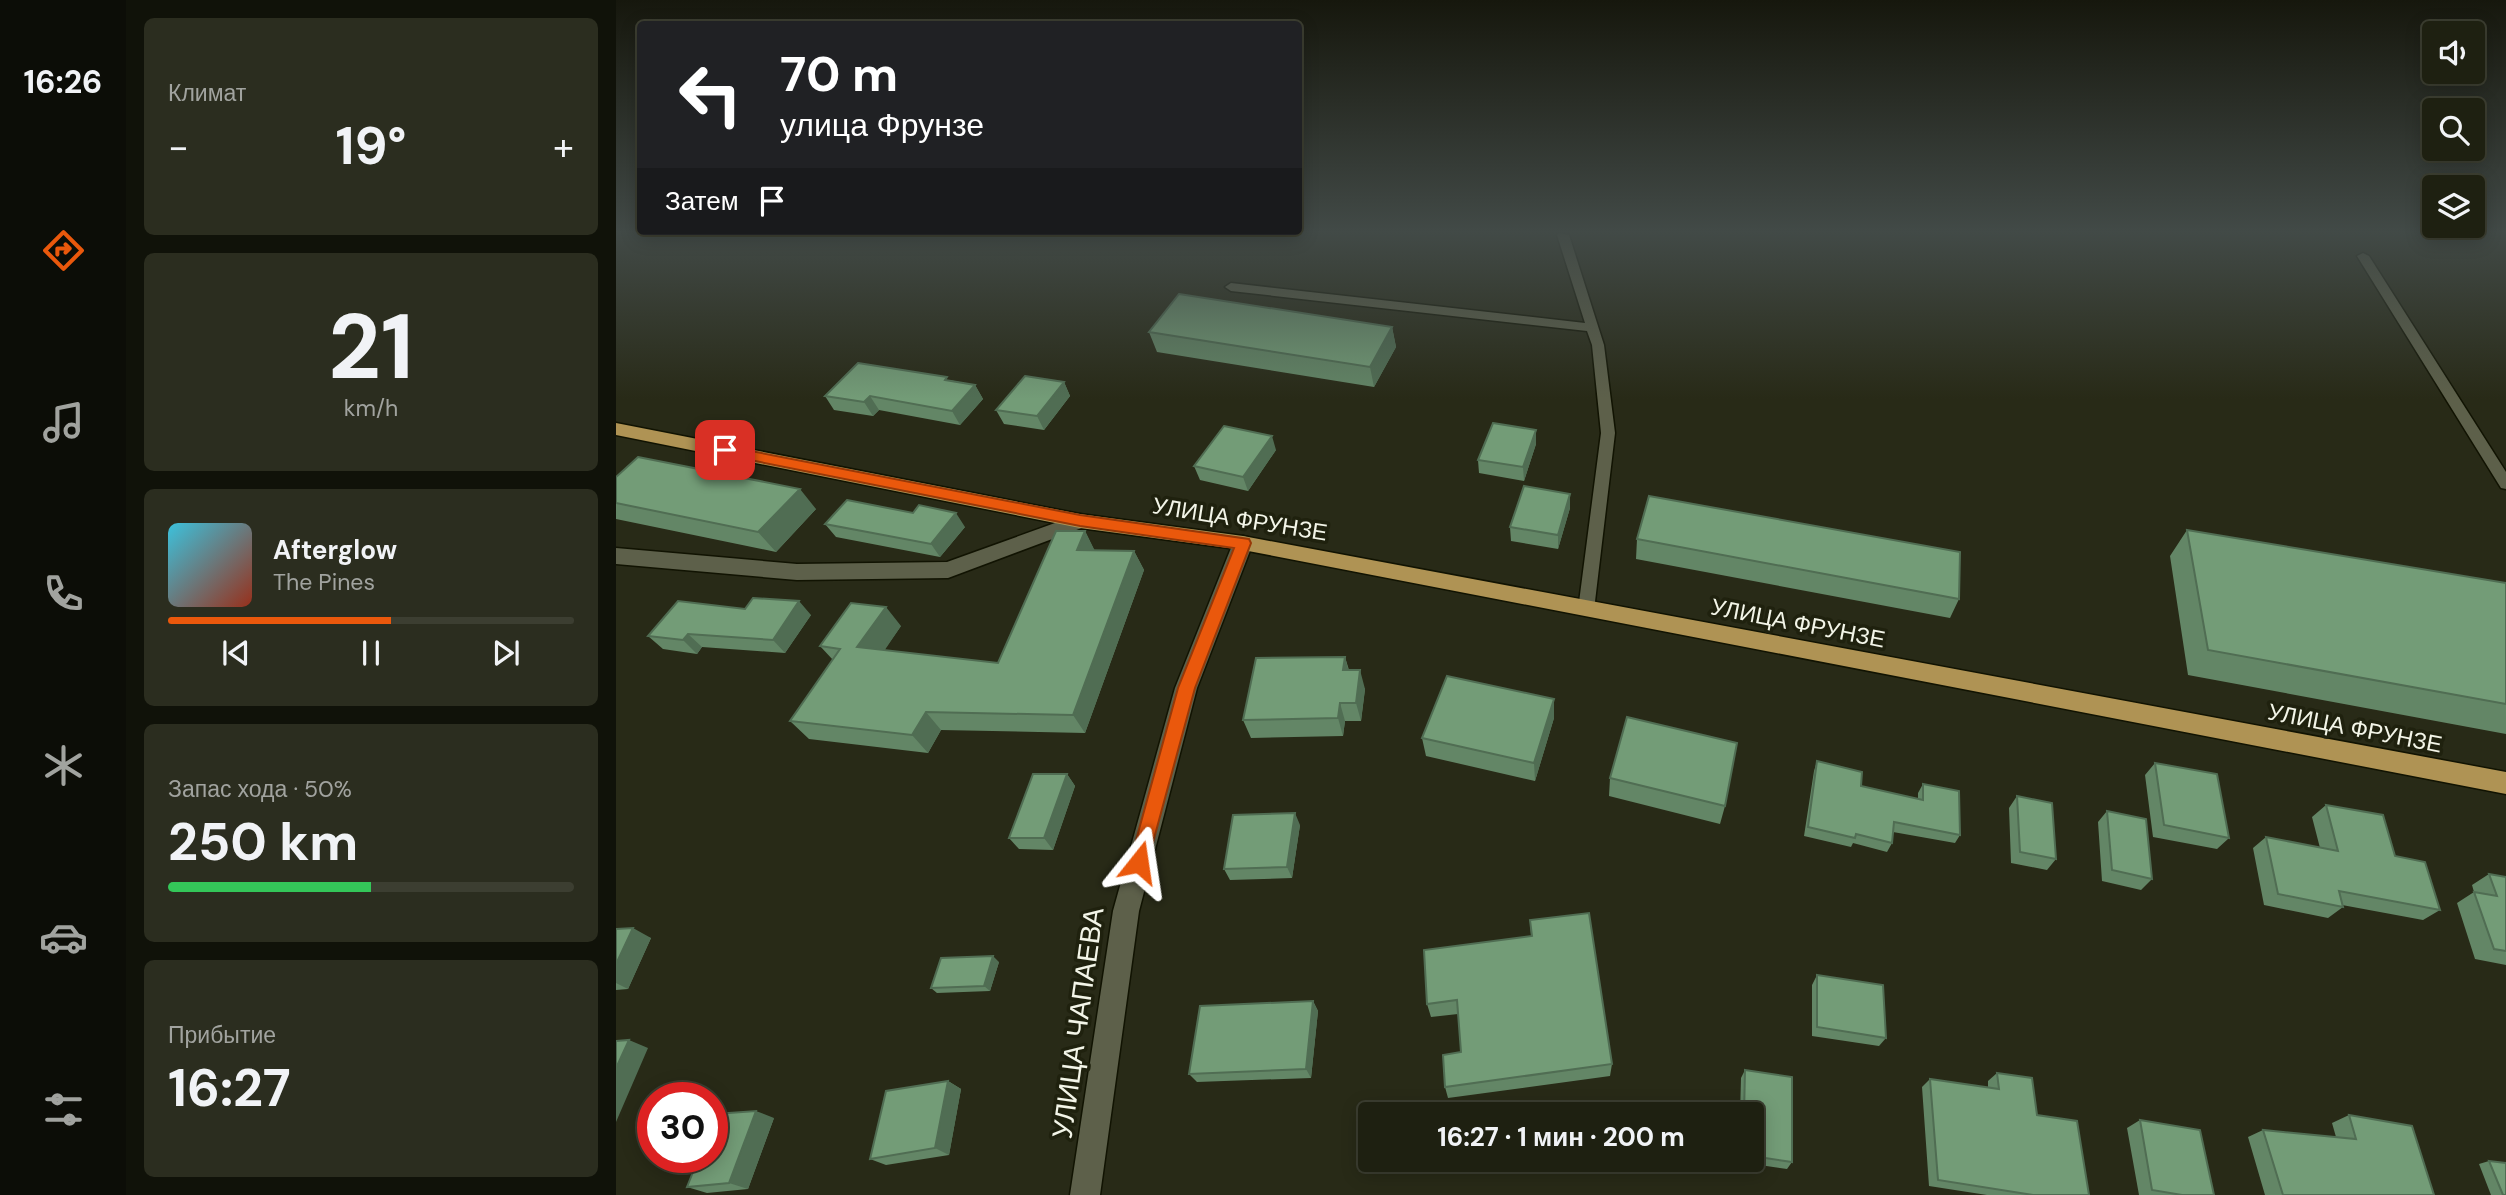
<!DOCTYPE html>
<html lang="ru">
<meta charset="utf-8">
<style>
body{margin:0;font-family:"DM Sans",sans-serif;background:#2b2d1f;color:#f1f3f6;height:100vh;display:flex;flex-direction:column;font-size:26px;white-space:nowrap}
*{box-sizing:border-box;margin:0}
p{font-size:23px;color:#a1a39f}
.icon{flex:none;width:38px;height:38px;fill:none;stroke:currentColor;stroke-width:2;stroke-linecap:round;stroke-linejoin:round}
.map{position:relative;flex:1;overflow:hidden}
.drawer{display:flex;flex-direction:column;gap:18px;padding:18px;background:#101209;width:490px}
.drawer>*{flex:none}
.banner{position:absolute;left:21px;top:21px;width:665px;height:214px;border-radius:7px;box-shadow:0 4px 18px #0003,0 0 0 2px #3c3e31;background:#202124;color:#fff;overflow:hidden}
.controls{position:absolute;left:1806px;top:21px;display:grid;gap:14px}
.controls a{display:grid;place-items:center;width:63px;height:63px;border-radius:7px;background:#1e2011;box-shadow:0 4px 18px #0003,0 0 0 2px #3c3e31;font-size:35px}
.speed{position:absolute;left:21px;top:1082px;display:flex;gap:14px;font-size:35px;font-weight:700;text-align:center}
.speed>*{display:grid;place-content:center;width:91px;height:91px;border-radius:50%;background:#1e2011;box-shadow:0 4px 18px #0003,0 0 0 2px #3c3e31;line-height:1}
.speed .limit{border:10px solid #d22;background:#fff;color:#111}
.pin{position:absolute;display:grid;place-items:center;width:60px;height:60px;color:#fff;margin:-30px;border-radius:14px;box-shadow:0 4px 10px #0006}
.me{position:absolute;width:77px;margin:-38px;rotate:15deg;stroke-linejoin:round;filter:drop-shadow(0 0 5px #0008)}
.turn{display:flex;align-items:center;gap:24px;height:147px;padding:0 28px;font-size:32px}
.turn .icon{width:91px;height:91px;stroke-width:2.5}
.turn b{display:block;font-size:49px;line-height:60px}
.then{display:flex;align-items:center;height:66px;padding:0 28px;background:#0003;gap:14px;font-size:26px}
.big{font-size:52px;font-weight:700;line-height:1.1}
.drawer .tile{flex:1;display:flex;flex-direction:column;justify-content:center;gap:10px;min-width:0;padding:0 24px;border-radius:10px;background:#2b2d1f}
.drawer .dial{align-items:center;gap:0}
.dial b{font-size:91px;line-height:1}
.song{display:flex;align-items:center;gap:21px}
.cover{width:84px;height:84px;border-radius:10px;background:linear-gradient(135deg,hsl(190 70% 55%),hsl(10 70% 35%))}
.played{height:7px;border-radius:4px;background:linear-gradient(90deg,#ea580c 55%,#3c3e31 55%)}
.keys{display:flex;justify-content:space-around;direction:ltr}
.heat{display:flex;justify-content:space-between;align-items:center;font-size:38px;direction:ltr}
.charge{height:10px;border-radius:5px;background:linear-gradient(90deg,#34c759 50%,#3c3e31 0)}
.trip{position:absolute;left:742px;top:1102px;width:406px;height:70px;border-radius:7px;background:#1e2011;box-shadow:0 4px 18px #0003,0 0 0 2px #3c3e31;font-weight:700;line-height:70px;text-align:center}
main{display:flex;flex:1;min-height:0}
.menu{display:flex;flex-direction:column;width:126px;justify-content:space-around;align-items:center;background:#0c0d07;color:#a1a39f}
.menu .icon{width:49px;height:49px}
.menu .selected{color:#ea580c}
.menu b{font-size:32px;color:#f1f3f6}
.map>svg:first-child{display:block}
.lines{fill:none;stroke-linecap:round;stroke-linejoin:round}
.lane-casing{stroke:#111302;stroke-width:3}
.street-casing{stroke:#111302;stroke-width:3}
.primary-casing{stroke:#111302;stroke-width:3}
.lane{fill:#5d604a;fill-rule:evenodd}
.street{fill:#5d604a;fill-rule:evenodd}
.primary{fill:#af9354;fill-rule:evenodd}
.wall{fill:#638666}
.shaded-wall{fill:#506d53}
.building{fill:#739c77;stroke:#506d53;stroke-width:2}
.route{fill:#ea580c;stroke:#983908;stroke-width:2}
.labels{text-anchor:middle;dominant-baseline:central;stroke-width:7;stroke-linejoin:round;paint-order:stroke}
.street-label{font-size:23px;fill:#f3f5e8;stroke:#1f210e}
.near-street-label{font-size:28px;fill:#f3f5e8;stroke:#1f210e}
</style>
<main>
<nav class="menu">
<b>16:26</b>
<svg class="icon selected" aria-label="directions" viewBox="0 0 24 24"><path d="M12 3l9 9-9 9-9-9zM9 14v-3h6M13 9l2 2-2 2"/></svg>
<svg class="icon" aria-label="music" viewBox="0 0 24 24"><path d="M9 18V5l10-2v13"/><circle cx="6" cy="18" r="3"/><circle cx="16" cy="16" r="3"/></svg>
<svg class="icon" aria-label="phone" viewBox="0 0 24 24"><path d="M5 4h4l2 5-3 2q2 4 5 5l2-3 5 2v4C11 20 4 13 5 4z"/></svg>
<svg class="icon" aria-label="climate" viewBox="0 0 24 24"><path d="M12 3v18M4 7l16 10M4 17L20 7"/></svg>
<svg class="icon" aria-label="car" viewBox="0 0 24 24"><path d="M5 17H2v-5l4-1 3-4h7l3 4 3 1v5h-3M9 17h6M6 11h13"/><circle cx="7" cy="17" r="2"/><circle cx="17" cy="17" r="2"/></svg>
<svg class="icon" aria-label="filters" viewBox="0 0 24 24"><path d="M4 7h16M4 17h16"/><circle cx="9" cy="7" r="2"/><circle cx="15" cy="17" r="2"/></svg>
</nav>
<section class="drawer">
<div class="tile"><p>Климат</p>
<div class="heat"><a>−</a><b class="big">19°</b><a>+</a></div>
</div>
<div class="tile dial"><b>21</b><p>km/h</p></div>
<div class="tile">
<div class="song"><i class="cover"></i><div><b>Afterglow</b><p>The Pines</p></div></div>
<div class="played"></div>
<div class="keys"><svg class="icon" aria-label="previous" viewBox="0 0 24 24"><path d="M18 5L8 12l10 7zM5 5v14"/></svg><svg class="icon" aria-label="pause" viewBox="0 0 24 24"><path d="M8 5v14M16 5v14"/></svg><svg class="icon" aria-label="next" viewBox="0 0 24 24"><path d="M6 5l10 7-10 7zM19 5v14"/></svg></div>
</div>
<div class="tile"><p>Запас хода · 50%</p><b class="big">250 km</b><div class="charge"></div></div>
<div class="tile"><p>Прибытие</p><b class="big">16:27</b></div>
</section>
<div class="map">
<svg width="1890" height="1195" viewBox="0 0 1890 1195">
<rect width="100%" height="100%" fill="#282a17"/>
<g class="lines">
<g class="lane-casing">
<path id="lane" d="M943 233 953 235 988 345 999 433 978 610 976 614H964L962 610 985 433 976 345 971 331 615 291 609 287 615 283 969 323 941 235Z
M1747 253 1753 256 1890 472V489L1885 488 1741 256Z"/>
</g>
<g class="street-casing">
<path id="street" d="M464 514 471 516 474 521 471 526 332 578 181 580 0 564V548L181 564 331 562Z
M627 536 634 538 637 543 581 688 523 911 484 1195H454L497 911 559 688 617 543 620 538Z"/>
</g>
<g class="primary-casing">
<path id="primary" d="M0 423 464 514 627 536 1890 772V794L627 550 464 528 0 435Z"/>
</g>
<use href="#lane" class="lane"/>
<use href="#street" class="street"/>
<use href="#primary" class="primary"/>
</g>
<path class="wall" d="M776 327 780 347 758 387 541 352 533 332Z
M333 380 359 385 367 399 344 425 263 410 257 416 218 410 209 396Z
M448 382 454 396 428 430 388 424 380 410Z
M920 430V444L908 481 863 473 862 460Z
M660 450 632 491 584 480 578 466Z
M0 477 200 509 160 552 0 519Z
M954 494V508L942 549 895 541 894 527Z
M209 524 349 527 324 557 220 537Z
M1571 530 1890 583V734L1572 675 1554 556Z
M469 531 478 550 518 551 528 570 469 733 325 730 312 753 193 739 174 721 217 660 204 646 285 626 268 650 382 663Z
M1021 539 1343 599 1334 618 1020 559Z
M129 609 195 615 169 653 86 647 81 654 47 649 32 636Z
M729 657 733 670 749 689 745 721H729L727 736 635 738 627 720Z
M938 699V718L919 781 810 756 806 738Z
M1201 761 1245 786 1302 799V793L1307 784 1344 835 1339 843 1277 832 1276 843 1271 852 1237 843 1235 847 1188 836 1198 771Z
M1539 763 1613 838 1601 849 1537 837 1529 775Z
M451 774 459 786 437 850 403 849 393 838Z
M994 778 1109 806 1104 824 993 796Z
M1401 796 1440 859 1431 870 1395 863 1393 808Z
M1710 805 1779 856 1824 910 1807 920 1726 905 1727 907 1712 918 1648 905 1637 848 1650 837 1704 848 1696 817Z
M1491 811 1536 879 1525 890 1486 881 1482 822Z
M684 825 676 878 614 880 608 869Z
M1873 874 1890 877V965L1859 959 1841 903 1858 892 1856 885Z
M914 920 996 1064 994 1076 832 1098 829 1087 845 1052 842 1014 815 1017 811 1004 915 936Z
M0 929 35 938 12 989 0 990Z
M383 962 374 991 321 993 315 988Z
M1201 975 1270 1038 1263 1046 1196 1036V985Z
M697 1001 702 1011 695 1078 581 1082 573 1074Z
M1129 1070 1176 1162 1171 1169 1123 1162V1160H1136V1115H1124L1125 1078Z
M1381 1073 1421 1115 1473 1195H1371L1313 1186 1306 1087 1314 1079 1372 1088V1081Z
M332 1081 345 1089 333 1155 270 1165 254 1159Z
M1733 1115 1818 1195H1649L1632 1137 1647 1130 1720 1137 1716 1123Z
M158 1118 132 1189 91 1193 71 1187Z
M1524 1120 1598 1195H1523L1511 1128Z
M1873 1161 1890 1195H1875L1863 1164Z"/>
<path class="shaded-wall" d="M776 327 780 347 758 387 754 367Z
M448 382 454 396 428 430 421 416Z
M359 385 367 399 344 425 336 411Z
M254 396 263 410 257 416 248 402Z
M920 430V444L908 481 907 467Z
M656 436 660 450 632 491 627 477Z
M184 489 200 509 160 552 142 532Z
M954 494V508L942 549V535Z
M340 513 349 527 324 557 315 544Z
M469 531 479 551 461 550Z
M518 551 528 570 469 733 457 715Z
M183 601 195 615 169 653 157 640Z
M270 607 285 626 258 666 241 647Z
M72 634 86 647 81 654 67 640Z
M729 657 734 676 727 670Z
M744 670 749 689 745 721 740 703Z
M938 699V718L919 781 918 763Z
M724 703 729 721 727 736 722 718Z
M310 712 325 730 312 753 296 735Z
M451 774 459 786 437 850 428 838Z
M679 813 684 825 676 878 671 867Z
M17 928 35 938 12 989 0 983V964Z
M377 956 383 962 374 991 368 986Z
M697 1001 702 1011 695 1078 690 1069Z
M13 1040 32 1048 0 1122V1068Z
M332 1081 345 1089 333 1155 319 1148Z
M140 1111 158 1118 132 1189 113 1183Z"/>
<path class="building" d="M563 294 776 327 754 367 533 332Z
M242 363 331 377 329 380 359 385 336 411 254 396 248 402 209 396Z
M409 376 448 382 421 416 380 410Z
M877 423 920 430 907 467 862 460Z
M608 426 656 436 627 477 578 466Z
M22 457 184 489 142 532 0 503V477Z
M908 486 954 494 942 535 894 527Z
M1033 496 1344 552 1343 599 1021 539Z
M231 500 297 513 303 505 340 513 315 544 209 524Z
M1571 530 1890 583V704L1592 650Z
M440 531H469L461 550 518 551 457 715 310 712 296 735 174 721 224 649 204 646 235 603 270 607 241 647 382 663Z
M137 598 183 601 157 640 72 634 67 640 32 636 62 601 129 609Z
M729 657 727 670H744L740 703H724L722 718 627 720 640 658Z
M831 676 938 699 918 763 806 738Z
M1011 717 1121 743 1109 806 994 778Z
M1201 761 1246 772 1245 786 1307 800V784L1343 791 1344 835 1278 822 1276 843 1240 834 1239 838 1192 827Z
M1539 763 1601 774 1613 838 1548 825Z
M417 774H451L428 838H393Z
M1401 796 1436 803 1440 859 1404 852Z
M1710 805 1767 815 1779 856 1809 862 1824 910 1723 891 1727 907 1662 894 1650 837 1722 851Z
M1491 811 1530 819 1536 879 1496 870Z
M679 813 671 867 608 869 617 815Z
M1873 874 1890 877V951L1878 949 1858 892 1881 896Z
M973 913 996 1064 829 1087 827 1055 845 1052 841 1000 811 1004 808 950 916 936 914 920Z
M17 928 0 964V929Z
M377 956 368 986 315 988 325 958Z
M1201 975 1267 985 1270 1038 1201 1027Z
M697 1001 690 1069 573 1074 584 1006Z
M13 1040 0 1068V1041Z
M1129 1070 1176 1077V1162L1136 1156V1115H1128Z
M1381 1073 1416 1078 1421 1115 1461 1121 1473 1195H1417L1322 1180 1314 1079 1383 1089Z
M332 1081 319 1148 254 1159 270 1091Z
M140 1111 113 1183 71 1187 83 1157H96V1122L99 1114Z
M1733 1115 1796 1126 1818 1195H1667L1647 1130 1740 1139Z
M1524 1120 1584 1130 1598 1195H1566L1536 1190Z
M1873 1161 1890 1163V1195H1887Z"/>
<linearGradient id="sky" x2="0" y2="1"><stop stop-color="#16170d"/><stop offset="0.58" stop-color="#424a47"/><stop offset="1" stop-color="#424a47" stop-opacity="0"/></linearGradient>
<rect width="1890" height="399" fill="url(#sky)"/>
<path class="route" d="M109 446 464 515 633 539 635 543 579 688 530 868 523 871 516 868 514 862 562 688 618 548 464 526 104 454 102 450Z"/>
<g class="labels">
<g class="street-label">
<text transform="translate(624 519) rotate(9)">УЛИЦА ФРУНЗЕ</text>
<text transform="translate(1182 623) rotate(11)">УЛИЦА ФРУНЗЕ</text>
<text transform="translate(1739 728) rotate(11)">УЛИЦА ФРУНЗЕ</text>
</g>
<g class="near-street-label">
<text transform="translate(462 1023) rotate(-82)">УЛИЦА ЧАПАЕВА</text>
</g>
</g>
</svg>
<div class="controls">
<a><svg class="icon" aria-label="sound" viewBox="0 0 24 24"><path d="M4 9h4l5-4v14l-5-4H4zM17 9q2 3 0 6"/></svg></a>
<a><svg class="icon" aria-label="search" viewBox="0 0 24 24"><circle cx="10" cy="10" r="6"/><path d="M15 15l6 6"/></svg></a>
<a><svg class="icon" aria-label="layers" viewBox="0 0 24 24"><path d="M12 4l9 5-9 5-9-5zM3 14l9 5 9-5"/></svg></a>
</div>
<div class="speed"><div class="limit">30</div></div>
<div class="pin" style="left:109px;top:450px;background:#d93025"><svg class="icon" aria-label="arrive" viewBox="0 0 24 24"><path d="M6 21V4h12l-3 4 3 4H6"/></svg></div>
<svg class="me" style="left:523px;top:862px" viewBox="-20 -20 40 40"><path d="M0-17L14 15 0 8-14 15z" fill="#ea580c" stroke="#fff" stroke-width="4"/></svg>
<div class="trip">16:27 · 1 мин · 200 m</div>
<div class="banner">
<div class="turn"><svg class="icon" aria-label="left" viewBox="0 0 24 24"><path d="M17 20v-9H6M10 6l-5 5 5 5"/></svg><div><b>70 m</b>улица Фрунзе</div></div>
<div class="then">Затем<svg class="icon" aria-label="arrive" viewBox="0 0 24 24"><path d="M6 21V4h12l-3 4 3 4H6"/></svg></div>
</div>
</div>
</main>
